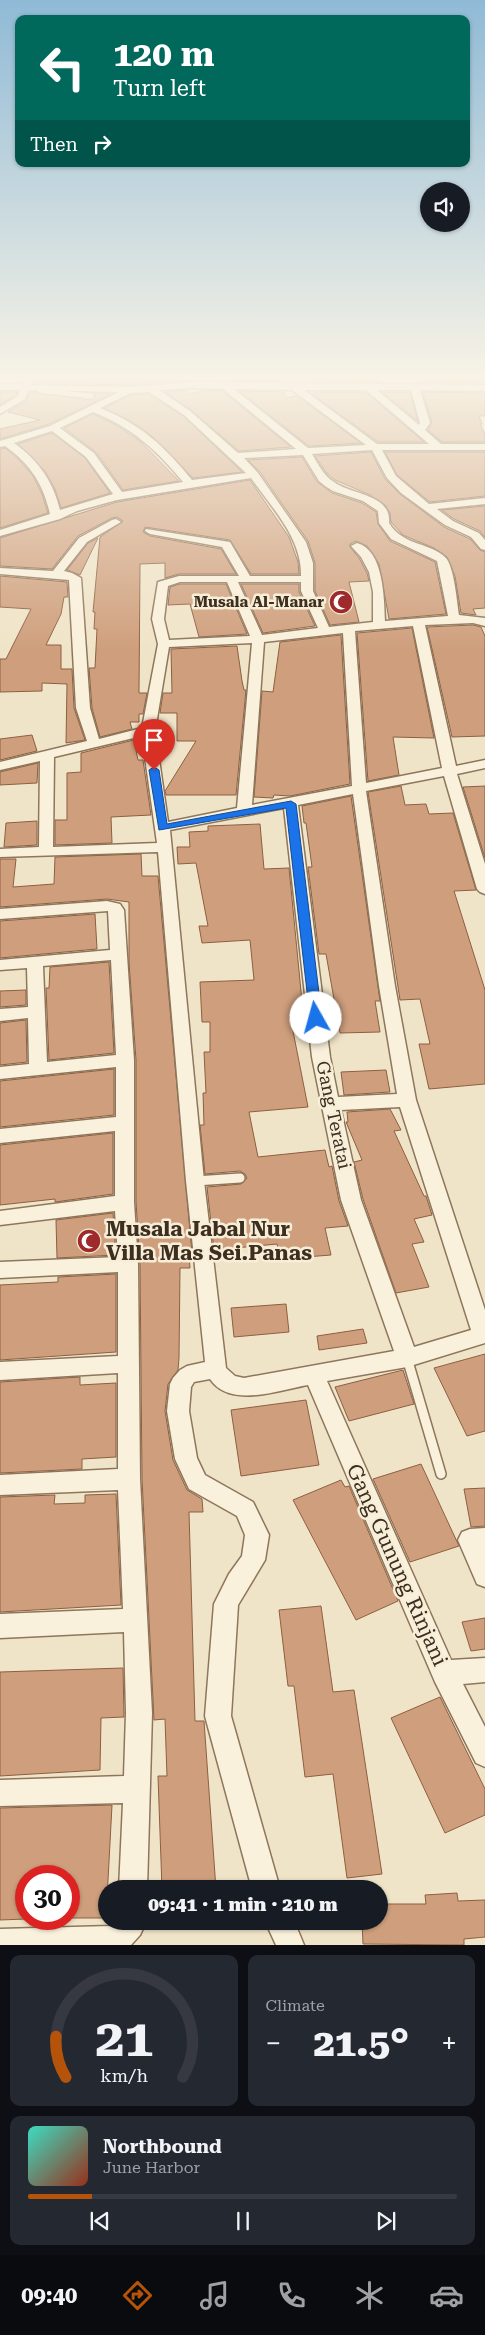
<!DOCTYPE html>
<meta charset="utf-8">
<style>
body{margin:0;font-family:"Roboto Serif",serif;background:#242831;color:#f1f3f6;height:100vh;display:flex;flex-direction:column;font-size:19px;white-space:nowrap}
*{box-sizing:border-box;margin:0}
p{font-size:16px;color:#9ea1a6}
.icon{flex:none;width:28px;height:28px;fill:none;stroke:currentColor;stroke-width:2;stroke-linecap:round;stroke-linejoin:round}
.map{position:relative;height:1945px;overflow:hidden}
.panel{display:flex;flex-direction:column;gap:10px;padding:10px;background:#0d0f14;flex:1}
.panel>*{flex:none}
.top-card{position:absolute;left:15px;top:15px;width:455px;height:152px;border-radius:10px;box-shadow:0 1px 4px #0004;background:#00695c;color:#fff;overflow:hidden}
.controls{position:absolute;left:420px;top:182px;display:grid;gap:10px}
.controls a{display:grid;place-items:center;width:50px;height:50px;border-radius:50%;background:#171b24;box-shadow:0 1px 4px #0004;font-size:25px}
.speed{position:absolute;left:15px;top:1865px;display:flex;gap:10px;font-size:25px;font-weight:700;text-align:center}
.speed>*{display:grid;place-content:center;width:65px;height:65px;border-radius:50%;background:#171b24;box-shadow:0 1px 4px #0004;line-height:1}
.speed .limit{border:8px solid #d22;background:#fff;color:#111}
.pin{position:absolute;display:grid;place-items:center;width:42px;height:42px;color:#fff;margin:-51px -21px;border-radius:50% 50% 50% 0;rotate:-45deg;box-shadow:0 0 5px #0007}
.pin .icon{rotate:45deg}
.me{position:absolute;width:55px;margin:-28px;rotate:353deg;stroke-linejoin:round;filter:drop-shadow(0 0 4px #0008)}
.turn{display:flex;align-items:center;gap:18px;height:105px;padding:0 15px;font-size:22px}
.turn .icon{width:65px;height:65px;stroke-width:2.5}
.turn b{display:block;font-size:35px;line-height:42px}
.then{display:flex;align-items:center;height:48px;padding:0 15px;background:#0003;gap:10px;font-size:19px}
.big{font-size:38px;font-weight:800;line-height:1.1}
.panel .tile{flex:1;display:flex;flex-direction:column;justify-content:center;gap:8px;min-width:0;padding:0 18px;border-radius:10px;background:#242831}
.panel .dial{align-items:center;gap:0}
.dial svg{height:130px;overflow:visible;fill:none;stroke:#363941;stroke-width:7;stroke-linecap:round;text-anchor:middle}
.dial text{fill:#f1f3f6;stroke:none}
.song{display:flex;align-items:center;gap:15px}
.cover{width:60px;height:60px;border-radius:8px;background:linear-gradient(135deg,hsl(170 70% 55%),hsl(10 70% 35%))}
.played{height:5px;border-radius:2px;background:linear-gradient(90deg,#b45309 15%,#363941 15%)}
.keys{display:flex;justify-content:space-around;direction:ltr}
.heat{display:flex;justify-content:space-between;align-items:center;font-size:28px;direction:ltr}
.panel .tiles{flex:1;display:grid;gap:10px;grid-template-columns:1fr 1fr}
.tile:last-child{grid-column:span 2}
.trip{position:absolute;left:98px;top:1880px;width:290px;height:50px;border-radius:25px;background:#171b24;box-shadow:0 1px 4px #0004;font-weight:800;line-height:50px;text-align:center}
.tab-bar{display:flex;height:80px;justify-content:space-around;align-items:center;background:#090b0e;color:#9ea1a6}
.tab-bar .icon{width:35px;height:35px}
.tab-bar .active{color:#b45309}
.tab-bar b{font-size:22px;color:#f1f3f6}
.map>svg:first-child{display:block}
.lines{fill:none;stroke-linecap:round;stroke-linejoin:round}
.river{fill:#a9c4bc;fill-rule:evenodd}
.building{fill:#cf9f7d;stroke:#8d5f41}
.lane-far1-casing{stroke:#8d765c;stroke-width:5.5}
.lane-casing{stroke:#8d765c;stroke-width:12}
.street-casing{stroke:#8d765c;stroke-width:3}
.lane-far1{stroke:#faf1dc;stroke-width:4.5}
.lane{stroke:#faf1dc;stroke-width:9}
.street{fill:#faf1dc;fill-rule:evenodd}
.route{fill:#1a73e8;stroke:#114b97}
.labels{text-anchor:middle;dominant-baseline:central;stroke-width:5;stroke-linejoin:round;paint-order:stroke}
.far-poi-label{font-size:15px;font-weight:bold;fill:#3d2e20;stroke:#f7eed8;text-anchor:end}
.street-label{font-size:18px;fill:#3d2e20;stroke:#f7eed8}
.near-poi-label{font-size:21px;font-weight:bold;fill:#3d2e20;stroke:#f7eed8;text-anchor:start}
.near-street-label{font-size:21px;fill:#3d2e20;stroke:#f7eed8}
</style>
<div class="map">
<svg width="485" height="1945" viewBox="0 0 485 1945">
<rect width="100%" height="100%" fill="#f0e4c8"/>
<g class="lines">
<path class="river" d="M413 377H433L461 463 485 469V483L444 472 441 467Z"/>
</g>
<path class="building" d="M34 377H187V381L129 385 33 383Z
M236 377H281L282 381H236Z
M313 377H379L380 382 314 381Z
M427 377H475L481 383H429Z
M187 390V394L208 390 222 391 291 447 239 451 191 410 165 392Z
M239 391 284 392 286 398 297 396 361 443 309 446Z
M0 392H17L16 395 0 405Z
M30 392 91 400 95 398 94 393 111 394 49 424 0 439V429L40 420 8 412 26 401Z
M317 392H365L424 442H378L312 394Z
M382 392H410L418 421Z
M423 392 485 393V416H479L482 424H480L485 434V442H442L428 430 432 422Z
M148 394 183 416 242 472 193 478 152 436 129 420 104 408 131 395Z
M93 414 118 426 141 442 179 481 123 490 96 452 64 428Z
M52 433 85 458 110 493 61 508 55 489 45 471 18 444Z
M5 448 20 461 33 476 42 494 48 513 0 528V449Z
M371 452 385 479 400 494 444 527 470 539 480 550 485 552V608L473 609 476 615 461 613 455 576 447 557 434 548 403 535 391 522 390 513 385 505 370 495 335 480 326 472 315 456Z
M385 452H485V496L430 502 397 475Z
M302 457 317 482 324 487 332 493 362 503 376 512 378 524 390 541 435 562 446 614 389 619 379 564 367 546 356 541 350 544V547L359 558 367 573 369 581 349 582 359 622 330 625 315 591V563L308 541 260 472 248 460Z
M250 480 289 537 298 562 299 574H251L230 540 145 527 143 532 150 536 221 549 236 574H179L165 578V563L140 564 139 693H147L143 714H139V722H130L132 729 100 737 92 708 89 668H95L97 629H94L95 612H93L100 537 123 521 117 517 112 518 78 536 52 569 0 566V538L117 502Z
M485 506V537L480 531 454 519 442 510Z
M98 538 80 575 67 570 88 543Z
M0 576 67 582 68 597H64L61 614 46 645H61V669H72L74 708 85 740 66 743 67 684 42 683V691L0 692V659H6L31 609 0 607Z
M180 584H226L247 634 199 637 190 604 168 605 170 587Z
M241 584H299V592L315 626 263 633Z
M473 625 481 627 485 636V736L452 737 427 627Z
M412 628 434 738 393 737 399 775 368 781 357 633Z
M341 635 350 784 290 796 274 795 273 798 254 797 262 691 273 692 280 642Z
M237 646 242 681 244 690H246L236 795H166L165 791 196 741H177V713H160L163 693H172L171 649Z
M32 735 37 751 0 760V739Z
M134 740 138 760H143L151 815 111 817 112 843 55 845V820H67V773L81 772V753Z
M38 763 37 783 0 785V772Z
M401 786 405 805 426 804 429 814 453 813 476 890 454 891 485 990V1084L429 1089 419 1044H430L420 999 400 1000 368 792Z
M485 786V858L463 787Z
M351 796 380 1001H375L380 1032 340 1033 326 954H319L308 867H312L306 823H304L302 806Z
M37 821V845L4 847 6 823Z
M260 824 264 869 289 868 303 1012 290 1016 308 1107 249 1112 258 1157 325 1150 329 1167 332 1166 339 1201 348 1226 325 1228 331 1255 280 1259 277 1244 214 1250 207 1187 241 1184 247 1178 245 1174 240 1171 205 1174 200 1125H204L203 1093H206L204 1052H210V1022H202L200 982 254 980 250 940 202 943 199 926H208L196 863 178 864 177 847H190L189 832 208 831V826Z
M141 854 142 876H158L192 1253H189L190 1268H180L179 1358 178 1370 168 1384 165 1411 173 1460 187 1490 202 1499 203 1512H189L195 1721H204L216 1889H162L158 1776H167L165 1719 154 1720 142 1479 140 1264 136 1202V1060L129 962V902L107 899 0 907V859H16L13 887 54 884 55 857Z
M95 914 97 949 0 958V921Z
M109 962 114 1053 49 1060 46 988H49L50 967Z
M26 990V1005L0 1007V991Z
M26 1020 27 1062 0 1065V1023Z
M114 1069V1115L0 1127V1081Z
M386 1070 390 1092 344 1095 341 1072Z
M390 1109 401 1130 394 1131 424 1196H426L432 1215 414 1219 424 1242 412 1244 429 1287 396 1293 363 1199 354 1162 362 1160 346 1122H348L347 1112Z
M113 1133V1194L55 1202V1199L0 1205V1145Z
M113 1213 116 1255 57 1258 56 1220Z
M116 1274V1352L0 1360V1285L58 1282V1277Z
M286 1304 289 1332 234 1337 231 1308Z
M363 1329 367 1343 319 1350 317 1336Z
M485 1354V1431L467 1436 434 1368Z
M403 1370 414 1404 349 1421 335 1387Z
M80 1377V1385L116 1383V1457L82 1459V1469L0 1473V1382Z
M306 1400 319 1465 241 1476 231 1410Z
M421 1464 459 1546 410 1562 373 1479Z
M341 1480 345 1487 349 1486 398 1601 356 1620 293 1500Z
M485 1488V1526L471 1527 464 1489Z
M116 1494 121 1605 0 1612V1497L55 1495 54 1504 85 1503V1495Z
M321 1606 333 1692 354 1690 382 1874 347 1878 333 1774 305 1777 294 1686H288L279 1610Z
M485 1618V1649L471 1651 462 1622Z
M123 1668 124 1717 101 1718 100 1770 0 1776V1672Z
M440 1697 485 1789V1815L445 1833 391 1718Z
M112 1805 106 1918H69V1876H26V1919L0 1920V1808Z
M457 1893 458 1901 485 1900V1937L464 1939V1945L363 1944 362 1921H379V1904H426L425 1895Z"/>
<g class="lines">
<g class="lane-far1-casing">
<path id="lane-far1" d="M41 387 40 390 43 391 91 396"/>
</g>
<g class="lane-casing">
<path id="lane" d="M195 1181 240 1178
M407 1358 441 1474"/>
</g>
<g class="street-casing">
<path id="street" d="M26 377H32L31 385 129 387 193 382 485 385V391L420 390 430 423 425 430 441 444H485V450H382L396 476 429 504 485 498V504L437 509 453 521 479 533 485 540V550L481 549 471 537 445 525 401 493 387 478 372 450 312 454C318 464 324 476 334 482 351 495 392 494 389 523 404 547 431 542 446 558 454 567 457 602 459 615L485 618V626L473 623 425 625 456 766 485 760V768L457 774 485 864V894L480 892 477 889 444 776 366 791 395 986 416 1100 485 1310V1343L407 1367 327 1381 451 1660 485 1658V1682L463 1684 485 1727V1767L476 1763 435 1682 308 1385C279 1390 230 1409 210 1379L194 1382 191 1387 189 1411 197 1458 205 1475 253 1502 269 1535 265 1560 238 1605 231 1716 280 1889H252L205 1716 214 1604 229 1574 242 1556 245 1535 237 1516 189 1489 175 1459 167 1411 170 1384 173 1378 180 1370 187 1366 205 1362 186 1181 158 852 0 857V849L39 847 40 761 0 770V762L87 741 76 708 69 580 0 574V568L53 571 79 538 112 520 116 519 121 522 87 542 64 571 72 573 81 578 90 708 99 739 142 728 158 644 152 619 158 582 179 576H239L222 547 150 534 145 531 146 529 230 542 250 576H301C302 538 272 508 251 478L117 500 77 511 60 519 0 536V530L50 514C43 483 30 464 5 446L0 447V441L50 426 119 392 29 390 25 399 0 414V407L18 396 20 390H0V384H22ZM193 388 223 389 296 449 238 453 190 411 159 390ZM234 389 292 390 366 445 308 448ZM304 390H366L429 444H377ZM377 390H411L420 423 419 425ZM149 392 184 415 246 473 192 480C164 446 142 425 100 408L131 393ZM93 412C131 427 157 450 183 482L122 492 94 453 60 428ZM52 431 86 457 113 494 60 510C53 481 38 460 14 443ZM303 455 319 481 325 486 333 491 363 501 378 511 379 523 391 539 437 561 448 616 385 621C384 599 384 550 357 543L351 546 361 557 369 572 373 592V622L329 627 313 591V563L306 542 258 473 244 458ZM180 582H227L250 636 169 640 164 619 168 586ZM238 582H301V591L318 628 262 635ZM413 626 442 768 366 783 355 631ZM343 633 352 786 252 805 264 642ZM252 643 237 808 168 822 155 731 169 647ZM142 736 157 843 53 847 54 757ZM353 794 379 986 397 1094 338 1097 330 1057 298 805ZM284 808 312 1057 341 1200 394 1351 244 1378 235 1376 226 1368 204 1181 170 830ZM400 1107 471 1330 414 1347 361 1200 341 1110Z
M107 901 120 904 124 910 134 1060V1202L138 1264 140 1479 152 1713 147 1889H119L123 1803 0 1806V1780L124 1776 126 1713 124 1632 0 1638V1614L123 1609 118 1490 0 1495V1475L118 1469V1373L0 1380V1362L118 1356V1272L0 1278V1262L118 1257 115 1211 0 1225V1211L115 1196V1131L0 1143V1129L116 1117V1067L0 1079V1067L29 1064 28 1018 0 1021V1009L28 1007 27 968 0 970V960L110 950 108 911 0 919V909ZM111 960 116 1055 47 1062 43 966Z
M485 1528V1587L477 1584 458 1540 462 1532 470 1529Z
M116 1921 146 1922 140 1935 131 1945H0V1929L110 1926Z
M265 1921H294L304 1945H276Z"/>
</g>
<use href="#lane-far1" class="lane-far1"/>
<use href="#lane" class="lane"/>
<use href="#street" class="street"/>
</g>
<linearGradient id="sky" x2="0" y2="1"><stop stop-color="#8fbad6"/><stop offset="0.58" stop-color="#f8f3e6"/><stop offset="1" stop-color="#f8f3e6" stop-opacity="0"/></linearGradient>
<rect width="485" height="650" fill="url(#sky)"/>
<path class="route" d="M154 767 159 770 167 824 291 801 296 804 322 1018 321 1021H312L310 1018 286 808 159 830 149 770Z"/>
<defs>
<g id="mosque-disc" transform="scale(1.25)"><circle r="9.5" fill="#9e2a2b" stroke="#f7eed8"/><path d="M3.5-4.9A6 6 0 1 0 3.5 4.9A5 5 0 1 1 3.5-4.9Z" fill="#fff"/></g>
</defs>
<g fill-rule="evenodd">
<use href="#mosque-disc" x="341" y="602"/>
<use href="#mosque-disc" x="89" y="1241"/>
</g>
<g class="labels">
<g class="far-poi-label">
<text x="324" y="602">Musala Al-Manar</text>
</g>
<g class="street-label">
<text transform="translate(334 1115) rotate(78)">Gang Teratai</text>
</g>
<g class="near-poi-label">
<text x="106" y="1229">Musala Jabal Nur<tspan x="106" dy="24">Villa Mas Sei.Panas</tspan></text>
</g>
<g class="near-street-label">
<text transform="translate(397 1565) rotate(66)">Gang Gunung Rinjani</text>
</g>
</g>
</svg>
<div class="controls">
<a><svg class="icon" aria-label="sound" viewBox="0 0 24 24"><path d="M4 9h4l5-4v14l-5-4H4zM17 9q2 3 0 6"/></svg></a>
</div>
<div class="speed"><div class="limit">30</div></div>
<div class="pin" style="left:154px;top:770px;background:#d93025"><svg class="icon" aria-label="arrive" viewBox="0 0 24 24"><path d="M6 21V4h12l-3 4 3 4H6"/></svg></div>
<svg class="me" style="left:316px;top:1018px" viewBox="-20 -20 40 40"><circle r="19" fill="#fff"/><path d="M0-13L10 11 0 6-10 11z" fill="#1a73e8"/></svg>
<div class="trip">09:41 · 1 min · 210 m</div>
<div class="top-card">
<div class="turn"><svg class="icon" aria-label="left" viewBox="0 0 24 24"><path d="M17 20v-9H6M10 6l-5 5 5 5"/></svg><div><b>120 m</b>Turn left</div></div>
<div class="then">Then<svg class="icon" aria-label="right" viewBox="0 0 24 24"><path d="M7 20v-9h11M14 6l5 5-5 5"/></svg></div>
</div>
</div>
<section class="panel">
<div class="tiles">
<div class="tile dial"><svg viewBox="0 0 100 80">
<path d="M14 69A42 42 0 1 1 86 69"/>
<path d="M14 69A42 42 0 0 1 8 44" stroke="#b45309"/>
<text x="50" y="56" font-size="32" font-weight="700">21</text>
<text x="50" y="72" font-size="11">km/h</text>
</svg></div>
<div class="tile"><p>Climate</p>
<div class="heat"><a>−</a><b class="big">21.5°</b><a>+</a></div>
</div>
<div class="tile">
<div class="song"><i class="cover"></i><div><b>Northbound</b><p>June Harbor</p></div></div>
<div class="played"></div>
<div class="keys"><svg class="icon" aria-label="previous" viewBox="0 0 24 24"><path d="M18 5L8 12l10 7zM5 5v14"/></svg><svg class="icon" aria-label="pause" viewBox="0 0 24 24"><path d="M8 5v14M16 5v14"/></svg><svg class="icon" aria-label="next" viewBox="0 0 24 24"><path d="M6 5l10 7-10 7zM19 5v14"/></svg></div>
</div>
</div>
</section>
<nav class="tab-bar">
<b>09:40</b>
<svg class="icon active" aria-label="directions" viewBox="0 0 24 24"><path d="M12 3l9 9-9 9-9-9zM9 14v-3h6M13 9l2 2-2 2"/></svg>
<svg class="icon" aria-label="music" viewBox="0 0 24 24"><path d="M9 18V5l10-2v13"/><circle cx="6" cy="18" r="3"/><circle cx="16" cy="16" r="3"/></svg>
<svg class="icon" aria-label="phone" viewBox="0 0 24 24"><path d="M5 4h4l2 5-3 2q2 4 5 5l2-3 5 2v4C11 20 4 13 5 4z"/></svg>
<svg class="icon" aria-label="climate" viewBox="0 0 24 24"><path d="M12 3v18M4 7l16 10M4 17L20 7"/></svg>
<svg class="icon" aria-label="car" viewBox="0 0 24 24"><path d="M5 17H2v-5l4-1 3-4h7l3 4 3 1v5h-3M9 17h6M6 11h13"/><circle cx="7" cy="17" r="2"/><circle cx="17" cy="17" r="2"/></svg>
</nav>
